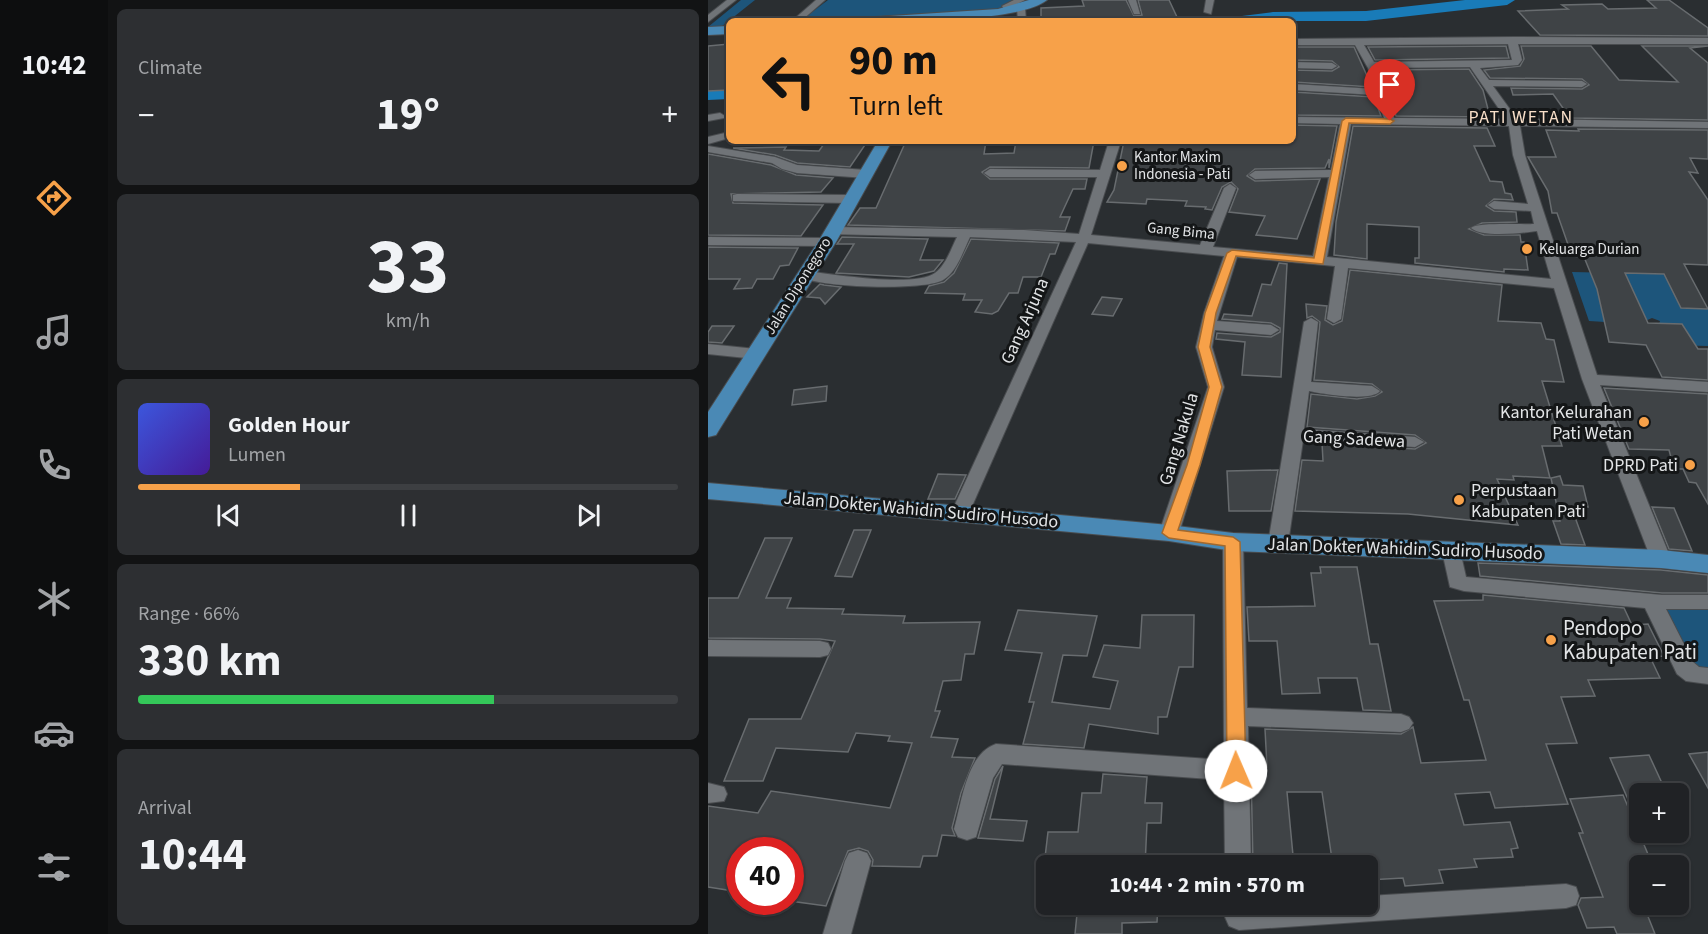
<!DOCTYPE html>
<meta charset="utf-8">
<style>
body{margin:0;font-family:"Source Sans 3",sans-serif;background:#2d2f32;color:#f1f3f6;height:100vh;display:flex;flex-direction:column;font-size:22px;white-space:nowrap}
*{box-sizing:border-box;margin:0}
p{font-size:20px;color:#a2a4a7}
.icon{flex:none;width:33px;height:33px;fill:none;stroke:currentColor;stroke-width:2;stroke-linecap:round;stroke-linejoin:round}
.map{position:relative;flex:1;overflow:hidden}
.side{display:flex;flex-direction:column;gap:9px;padding:9px;background:#121314;width:600px}
.side>*{flex:none}
.hud{position:absolute;left:18px;top:18px;width:570px;height:126px;border-radius:9px;box-shadow:0 2px 4px #0004,0 0 0 2px #3d3f42;background:#f7a149;color:#111;overflow:hidden}
.buttons{position:absolute;left:921px;top:783px;display:grid;gap:12px}
.buttons a{display:grid;place-items:center;width:60px;height:60px;border-radius:9px;background:#202225;box-shadow:0 2px 4px #0004,0 0 0 2px #3d3f42;font-size:30px}
.speed{position:absolute;left:18px;top:837px;display:flex;gap:12px;font-size:30px;font-weight:700;text-align:center}
.speed>*{display:grid;place-content:center;width:78px;height:78px;border-radius:50%;background:#202225;box-shadow:0 2px 4px #0004,0 0 0 2px #3d3f42;line-height:1}
.speed .limit{border:9px solid #d22;background:#fff;color:#111}
.pin{position:absolute;display:grid;place-items:center;width:51px;height:51px;color:#fff;margin:-62px -26px;border-radius:50% 50% 50% 0;rotate:-45deg;box-shadow:0 0 6px #0007}
.pin .icon{rotate:45deg}
.me{position:absolute;width:66px;margin:-33px;rotate:359deg;stroke-linejoin:round;filter:drop-shadow(0 0 4px #0008)}
.turn{display:flex;align-items:center;gap:21px;height:126px;padding:0 24px;font-size:27px}
.turn .icon{width:78px;height:78px;stroke-width:2.5}
.turn b{display:block;font-size:42px;line-height:51px}
.big{font-size:45px;font-weight:700;line-height:1.1}
.side .widget{flex:1;display:flex;flex-direction:column;justify-content:center;gap:9px;min-width:0;padding:0 21px;border-radius:9px;background:#2d2f32}
.side .dial{align-items:center;gap:0}
.dial b{font-size:78px;line-height:1}
.song{display:flex;align-items:center;gap:18px}
.cover{width:72px;height:72px;border-radius:9px;background:linear-gradient(135deg,hsl(230 70% 55%),hsl(260 70% 35%))}
.played{height:6px;border-radius:3px;background:linear-gradient(90deg,#f7a149 30%,#3d3f42 30%)}
.keys{display:flex;justify-content:space-around;direction:ltr}
.heat{display:flex;justify-content:space-between;align-items:center;font-size:33px;direction:ltr}
.charge{height:9px;border-radius:4px;background:linear-gradient(90deg,#34c759 66%,#3d3f42 0)}
.trip{position:absolute;left:328px;top:855px;width:342px;height:60px;border-radius:9px;background:#202225;box-shadow:0 2px 4px #0004,0 0 0 2px #3d3f42;font-weight:700;line-height:60px;text-align:center}
main{display:flex;flex:1;min-height:0}
.dock{display:flex;flex-direction:column;width:108px;justify-content:space-around;align-items:center;background:#0d0e0f;color:#a2a4a7}
.dock .icon{width:42px;height:42px}
.dock .on{color:#f7a149}
.dock b{font-size:27px;color:#f1f3f6}
.map>svg:first-child{display:block}
.green{fill:#1d557b}
.lines{fill:none;stroke-linecap:round;stroke-linejoin:round}
.river{fill:#197bb8;fill-rule:evenodd}
.building{fill:#3f4346;stroke:#686c6f;stroke-width:1.5}
.minor-casing{stroke:#494c4f;stroke-width:2}
.major-casing{stroke:#494c4f;stroke-width:2}
.minor{fill:#707478;fill-rule:evenodd}
.major{fill:#4a89b5;fill-rule:evenodd}
.route{fill:#f7a149;stroke:#a1692f;stroke-width:1.5}
.poi-dot{fill:#f7a149;stroke:#141617;stroke-width:2}
.labels{text-anchor:middle;dominant-baseline:central;stroke-width:6;stroke-linejoin:round;paint-order:stroke}
.far-poi-label{font-size:15px;fill:#e3e5e7;stroke:#141617;text-anchor:start}
.far-street-label{font-size:15px;fill:#e3e5e7;stroke:#141617}
.far-quarter-label{font-size:18px;letter-spacing:1.5px;fill:#f8dfc9;stroke:#141617}
.street-label{font-size:18px;fill:#e3e5e7;stroke:#141617}
.poi-label{font-size:18px;fill:#e3e5e7;stroke:#141617;text-anchor:end}
.near-poi-label{font-size:21px;fill:#e3e5e7;stroke:#141617;text-anchor:start}
</style>
<main>
<nav class="dock">
<b>10:42</b>
<svg class="icon on" aria-label="directions" viewBox="0 0 24 24"><path d="M12 3l9 9-9 9-9-9zM9 14v-3h6M13 9l2 2-2 2"/></svg>
<svg class="icon" aria-label="music" viewBox="0 0 24 24"><path d="M9 18V5l10-2v13"/><circle cx="6" cy="18" r="3"/><circle cx="16" cy="16" r="3"/></svg>
<svg class="icon" aria-label="phone" viewBox="0 0 24 24"><path d="M5 4h4l2 5-3 2q2 4 5 5l2-3 5 2v4C11 20 4 13 5 4z"/></svg>
<svg class="icon" aria-label="climate" viewBox="0 0 24 24"><path d="M12 3v18M4 7l16 10M4 17L20 7"/></svg>
<svg class="icon" aria-label="car" viewBox="0 0 24 24"><path d="M5 17H2v-5l4-1 3-4h7l3 4 3 1v5h-3M9 17h6M6 11h13"/><circle cx="7" cy="17" r="2"/><circle cx="17" cy="17" r="2"/></svg>
<svg class="icon" aria-label="filters" viewBox="0 0 24 24"><path d="M4 7h16M4 17h16"/><circle cx="9" cy="7" r="2"/><circle cx="15" cy="17" r="2"/></svg>
</nav>
<section class="side">
<div class="widget"><p>Climate</p>
<div class="heat"><a>−</a><b class="big">19°</b><a>+</a></div>
</div>
<div class="widget dial"><b>33</b><p>km/h</p></div>
<div class="widget">
<div class="song"><i class="cover"></i><div><b>Golden Hour</b><p>Lumen</p></div></div>
<div class="played"></div>
<div class="keys"><svg class="icon" aria-label="previous" viewBox="0 0 24 24"><path d="M18 5L8 12l10 7zM5 5v14"/></svg><svg class="icon" aria-label="pause" viewBox="0 0 24 24"><path d="M8 5v14M16 5v14"/></svg><svg class="icon" aria-label="next" viewBox="0 0 24 24"><path d="M6 5l10 7-10 7zM19 5v14"/></svg></div>
</div>
<div class="widget"><p>Range · 66%</p><b class="big">330 km</b><div class="charge"></div></div>
<div class="widget"><p>Arrival</p><b class="big">10:44</b></div>
</section>
<div class="map">
<svg width="1000" height="934" viewBox="0 0 1000 934">
<rect width="100%" height="100%" fill="#2a2e31"/>
<path class="green" d="M33 0H47L13 27H0Z
M120 0H313L290 9 92 21Z
M864 272 956 274 973 308 1000 309V346L959 345 949 330 952 321 944 318 930 324 881 321Z
M967 606 1000 608V670C973 665 966 637 955 615L958 609Z"/>
<g class="lines">
<path class="river" d="M757 0H807L799 5 658 21H526L534 16 565 12 658 11Z
M21 87V99L0 100V88Z"/>
</g>
<path class="building" d="M374 0H418L426 16 434 15 430 0H461L469 17 403 19 404 21H333V8L376 6Z
M939 0H961L1000 28V36L832 35 810 11 860 9 854 5 894 4 900 9 948 8Z
M21 44V90L0 91V46Z
M798 46 801 58 667 60 660 47Z
M813 46H883L911 80 970 82 934 46H1000L982 48 1000 63V120L862 118 845 94 805 95 803 88 874 89 881 85 874 79 782 78 776 70 812 66 816 59Z
M585 47H646L664 87 585 82V70L624 71 631 67 624 61 585 60Z
M761 69 775 90 780 109 778 117 688 116 673 70Z
M585 92 666 97 673 116 585 115Z
M585 125 629 126 621 168V159L617 168 547 169 539 176 547 181 612 179 589 239 548 235 557 216 521 212 530 189 523 182 514 187 504 210 497 209 498 207 477 206 479 201 439 199 438 204 399 202 406 190 416 141H585Z
M645 126 779 128 787 146H766L782 181 794 182 797 193 803 194 805 200 786 199 778 206 786 211 808 212 809 222 774 223 761 229 776 235H812L813 242H816L820 270 796 269V272L707 263V258H711V227L659 224V259L626 255 628 222Z
M870 129 1000 130V159L982 158 990 173 981 172 1000 200V265L976 264 1000 309 973 308 956 274 917 273 940 323 974 324 990 349H1000V380L954 377 938 345 901 342 889 289 876 257 864 256 849 213H844L840 191 820 157H848L838 130 871 131Z
M118 141 159 142 142 167 89 163 67 155 25 148 78 147 76 150 111 151Z
M198 141H278L276 154 306 153 308 141H386L381 168 282 167 274 172 282 179H379L377 189H365L352 217H362L357 231 140 225 152 208H168Z
M0 154 63 165 88 175 125 178 113 192 23 194 25 203 115 205 93 236 0 235Z
M134 237 220 239 212 260H235L226 271 201 277 128 273 146 244H129Z
M263 239 351 243 347 254H342L333 277H315L310 293H301L290 311 284 314 267 312 274 300H255L257 294 217 293 221 286 236 282 246 273Z
M0 247 85 248H90L81 265 72 266 65 279H49L44 288 26 289 32 279H0Z
M571 263 579 264 573 377 534 375 537 342 508 339 509 333 563 337 572 332V328L563 323 514 319 516 314 544 316 554 284 563 285Z
M642 270 794 285 790 321 833 323 838 339 846 340 856 382 834 381 854 446H834L842 478 805 476 806 480 789 479 810 525 700 514 587 511 594 460 615 461 614 443 707 449 718 443 707 435 599 427 603 394 649 399 667 396 674 392 664 384 606 380 612 322 604 316 599 318 598 304 619 306 617 320 625 325 634 321Z
M112 284 116 285 133 287 117 304 112 298 99 297Z
M394 297 414 299 405 316 384 314Z
M4 326H26L14 343 0 342V332Z
M119 386 118 401 84 405 86 390Z
M896 388 1000 394V504L988 483 981 482 975 469H966L961 450 921 449Z
M570 470 563 511H521L519 471Z
M230 474 258 475 247 499H220Z
M852 476 855 485 875 486 880 507 863 506 877 545 853 544 845 521H852L843 478Z
M944 507 966 508 984 551 961 549Z
M146 530H163L144 577 127 576Z
M57 538H84L58 598H83L79 608 136 609 134 614 197 616 195 623 272 622 266 654H257L253 680 235 681 227 711H232L223 737 250 739 244 757 267 758 253 793 244 828 247 836 234 835 229 856H215L212 867 164 866 165 860 160 851 151 848 140 851 118 906 82 901V850H32V892L0 887V806L50 813 63 791 182 808 204 743 180 741 182 736 148 733 140 752 68 748 55 781H16L41 719H93L127 641 112 639 0 638V598H30Z
M770 563 953 570 1000 575V593H954L772 576Z
M612 567H649L662 644H670L683 711 655 710 649 678H610L612 693 574 694 569 641H541L539 607 607 606 603 573H613Z
M775 595 916 608 924 625 940 624 956 656 942 657 952 678 880 680 887 696 853 697 869 743 838 744 860 804 787 808 782 792 747 794 756 825 802 822 810 848 803 849 805 857 766 859 769 867 731 870 735 883 697 886 695 878 660 880V866H625L614 792H579L586 866H545L543 768 559 767 557 729 693 734 705 727 713 763 778 760 761 700H756L726 601 775 600Z
M310 610 389 616 379 656 355 655 344 702 402 709 410 681 385 677 396 645 432 648 434 615H486L485 667H471L459 717H450V734L381 724 376 748 315 744 326 702H321L334 653 297 650Z
M1000 752V788L981 754Z
M941 755 959 794H932V827L902 758Z
M295 766 282 819 319 821 315 841 270 838 287 779Z
M395 774 439 777 437 803H454L453 823H439L437 866H336L340 832H370L374 793H393Z
M915 795 945 866H932V904H935L947 934H909L906 927 879 928 870 905 873 898 895 897 871 833H875L862 799Z
M370 904H450L449 922 414 923V934H367Z"/>
<g class="lines">
<g class="minor-casing">
<path id="minor" d="M19 0H28L0 22V15Z
M108 0H117L93 21H84Z
M306 0H317L303 7 304 12H298L294 6Z
M420 0H428L432 14H426Z
M498 0H506L503 14 496 12Z
M313 5 317 8 318 21H310L309 8Z
M804 37 1000 38V44H810L814 60 810 65 772 68 781 80 874 81 879 84 874 87 785 86 809 119 1000 122V128L812 126 817 155 889 375 1000 382V392L892 385 963 559 960 564H946L943 559 874 379 846 288 640 268 633 319 626 323 619 319 627 266 529 257 509 321 563 325 571 330 563 335 507 330 504 347 516 387 471 533 468 537H454L451 533 500 387 488 347 496 313 516 256 380 243 261 513 259 517H245L243 513 368 242 262 237C255 251 249 272 235 280 218 291 103 288 90 275L97 271C124 274 206 288 227 273 238 265 243 249 249 237L119 234 117 231 124 227 316 230 371 234 389 177H282L276 173 282 169 392 170 401 141H413L383 235 492 245 516 188 522 184 528 188 505 247 605 256 621 177 547 179 541 175 547 171 623 170 632 124 585 123V117L676 118 668 95 585 90V84L667 89 660 68 647 45H585V39ZM800 44 804 60 666 62 656 45ZM762 67 798 119 686 118 670 68ZM643 124 801 126 805 155 820 204 786 201 780 205 786 209 823 211 826 224C814 225 770 222 763 228 775 238 813 233 829 231L843 279 619 257Z
M585 62 624 63 629 66 624 69 585 68Z
M12 113 17 116 16 118 0 121V115Z
M21 132V138L0 144V137Z
M0 146 67 157 89 165 158 170 164 174 158 178 89 173 74 169 64 163 0 152Z
M29 194 142 195 148 199 142 203 25 201V195Z
M0 237 119 238 126 242 119 246 0 245Z
M603 318 610 322 603 382 664 386 672 391C663 402 615 394 601 391L596 429 707 437 716 442 707 447 595 440 580 544 577 549H563L560 544 596 322Z
M0 344 48 349 56 354 48 359 0 354Z
M525 536 532 537 535 542 539 708 693 714 701 717 705 723 701 729 693 732 540 726 543 866H517L516 780 294 764 285 778 268 837 259 840 250 837 246 829C254 803 258 754 288 744L516 760 515 542 518 537Z
M744 544 751 546 758 577 954 595H1000V609H958L985 662 991 667 1000 668V684L978 681 969 674 937 608 756 591 742 587 734 551 737 546Z
M0 640 112 641 120 643 123 649 120 655 112 657 0 656Z
M0 783 16 787 19 794 16 801 0 803Z
M150 850 159 853 163 861 143 934H115L137 861 141 853Z
M858 884 868 887 871 896 868 905 858 908 531 930 521 926 517 917 521 908 531 904H660V896Z"/>
</g>
<g class="major-casing">
<path id="major" d="M321 0H339C311 23 185 21 146 21L152 18 290 9Z
M21 26V34L0 35V27Z
M170 141H184L128 242 11 430 8 435 0 437V412L110 242Z
M0 483 461 525 525 533 953 550 1000 555V573L953 568 525 551 461 541 0 499Z"/>
</g>
<use href="#minor" class="minor"/>
<use href="#major" class="major"/>
</g>
<path class="route" d="M638 118 682 119 686 121 682 124 641 123 615 264 528 256 508 313 502 347 514 387 492 465 470 530 525 537 532 542 538 771 535 776 528 778 522 776 519 771 517 546 461 538 454 533 479 465 501 387 490 347 497 313 519 253 524 250 606 258 634 121Z"/>
<g class="poi-dot">
<circle cx="414" cy="166" r="6"/>
<circle cx="819" cy="249" r="6"/>
<circle cx="936" cy="422" r="6"/>
<circle cx="982" cy="465" r="6"/>
<circle cx="751" cy="500" r="6"/>
<circle cx="843" cy="640" r="6"/>
</g>
<g class="labels">
<g class="far-poi-label">
<text x="426" y="157">Kantor Maxim<tspan x="426" dy="17">Indonesia - Pati</tspan></text>
<text x="831" y="249">Keluarga Durian</text>
</g>
<g class="far-street-label">
<text transform="translate(473 231) rotate(6)">Gang Bima</text>
<text transform="translate(90 286) rotate(-58)">Jalan Diponegoro</text>
</g>
<g class="far-quarter-label">
<text x="813" y="117">PATI WETAN</text>
</g>
<g class="street-label">
<text transform="translate(317 321) rotate(-66)">Gang Arjuna</text>
<text transform="translate(471 439) rotate(-73)">Gang Nakula</text>
<text transform="translate(646 439) rotate(3)">Gang Sadewa</text>
<text transform="translate(213 510) rotate(5)">Jalan Dokter Wahidin Sudiro Husodo</text>
<text transform="translate(697 549) rotate(2)">Jalan Dokter Wahidin Sudiro Husodo</text>
</g>
<g class="poi-label">
<text x="924" y="412">Kantor Kelurahan<tspan x="924" dy="21">Pati Wetan</tspan></text>
<text x="970" y="465">DPRD Pati</text>
<text x="763" y="490" text-anchor="start">Perpustaan<tspan x="763" dy="21">Kabupaten Pati</tspan></text>
</g>
<g class="near-poi-label">
<text x="855" y="628">Pendopo<tspan x="855" dy="24">Kabupaten Pati</tspan></text>
</g>
</g>
</svg>
<div class="buttons">
<a>+</a>
<a>−</a>
</div>
<div class="speed"><div class="limit">40</div></div>
<div class="pin" style="left:682px;top:121px;background:#d93025"><svg class="icon" aria-label="arrive" viewBox="0 0 24 24"><path d="M6 21V4h12l-3 4 3 4H6"/></svg></div>
<svg class="me" style="left:528px;top:771px" viewBox="-20 -20 40 40"><circle r="19" fill="#fff"/><path d="M0-13L10 11 0 6-10 11z" fill="#f7a149"/></svg>
<div class="trip">10:44 · 2 min · 570 m</div>
<div class="hud">
<div class="turn"><svg class="icon" aria-label="left" viewBox="0 0 24 24"><path d="M17 20v-9H6M10 6l-5 5 5 5"/></svg><div><b>90 m</b>Turn left</div></div>
</div>
</div>
</main>
